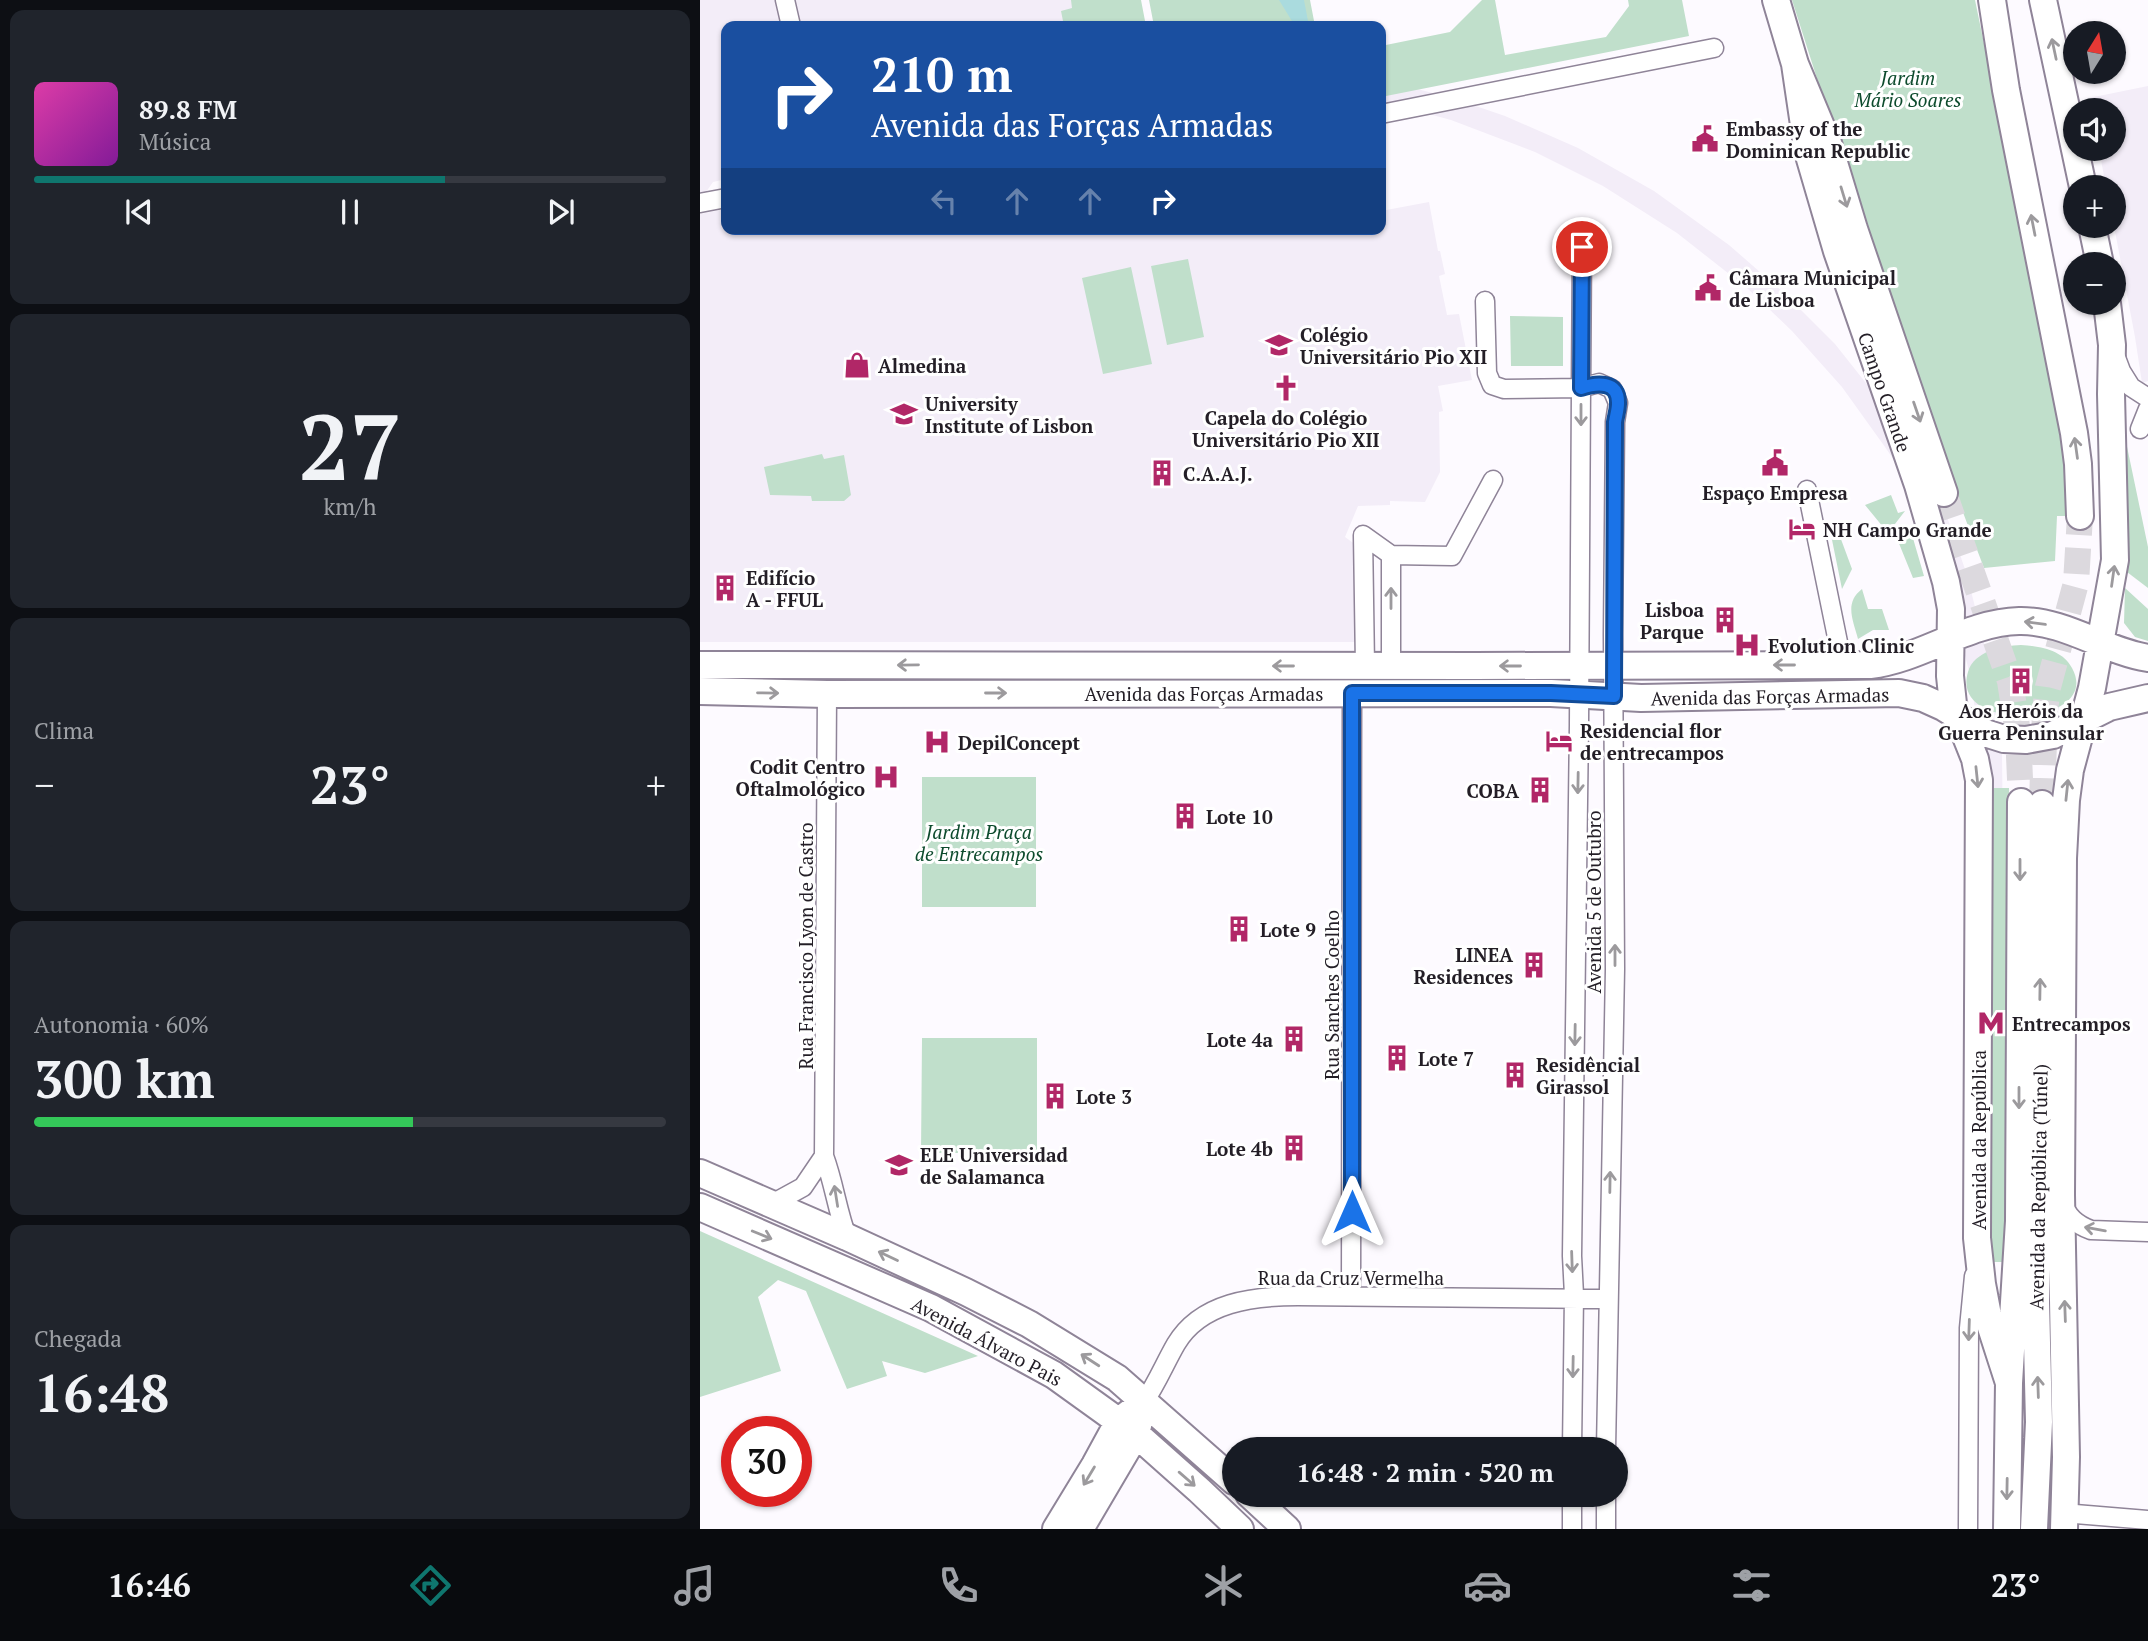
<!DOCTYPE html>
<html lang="pt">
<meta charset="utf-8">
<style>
body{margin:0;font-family:"PT Serif",serif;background:#20242c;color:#f1f3f6;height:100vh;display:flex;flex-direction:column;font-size:26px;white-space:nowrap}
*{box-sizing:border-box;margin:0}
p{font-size:23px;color:#9ea1a6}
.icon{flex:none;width:38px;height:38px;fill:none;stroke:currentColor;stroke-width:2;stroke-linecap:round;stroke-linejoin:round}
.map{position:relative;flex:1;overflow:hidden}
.side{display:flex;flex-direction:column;gap:10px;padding:10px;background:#0d0f14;width:700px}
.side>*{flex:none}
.banner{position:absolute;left:21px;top:21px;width:665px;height:214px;border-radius:14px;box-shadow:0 2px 5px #0004;background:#1a4fa0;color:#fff;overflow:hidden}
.needle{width:46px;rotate:11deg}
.buttons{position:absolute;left:1363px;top:21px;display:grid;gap:14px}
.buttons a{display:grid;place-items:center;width:63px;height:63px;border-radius:50%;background:#171b24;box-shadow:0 2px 5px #0004;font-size:35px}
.speed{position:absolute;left:21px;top:1416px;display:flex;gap:14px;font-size:35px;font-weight:700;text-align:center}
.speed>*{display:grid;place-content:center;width:91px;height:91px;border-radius:50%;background:#171b24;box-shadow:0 2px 5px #0004;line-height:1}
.speed .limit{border:10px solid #d22;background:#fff;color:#111}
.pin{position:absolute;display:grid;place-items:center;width:60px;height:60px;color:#fff;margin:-30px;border:4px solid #fff;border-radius:50%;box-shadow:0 2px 7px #0007}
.me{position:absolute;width:77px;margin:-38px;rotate:0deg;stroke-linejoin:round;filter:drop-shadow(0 0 5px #0008)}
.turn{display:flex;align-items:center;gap:24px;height:147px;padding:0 35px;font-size:32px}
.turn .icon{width:91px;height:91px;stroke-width:2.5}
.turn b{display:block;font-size:49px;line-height:60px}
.lanes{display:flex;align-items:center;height:66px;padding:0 35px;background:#0003;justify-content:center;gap:35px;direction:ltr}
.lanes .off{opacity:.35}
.big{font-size:52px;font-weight:600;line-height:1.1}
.side .card{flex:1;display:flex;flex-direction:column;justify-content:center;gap:10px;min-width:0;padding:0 24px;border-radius:14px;background:#20242c}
.side .dial{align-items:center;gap:0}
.dial b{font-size:91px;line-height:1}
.song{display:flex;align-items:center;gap:21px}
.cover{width:84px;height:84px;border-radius:10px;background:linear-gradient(135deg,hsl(320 70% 55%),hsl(290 70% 35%))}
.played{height:7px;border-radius:4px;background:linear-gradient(90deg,#0f766e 65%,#363941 65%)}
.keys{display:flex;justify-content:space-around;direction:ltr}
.heat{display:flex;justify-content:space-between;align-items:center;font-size:38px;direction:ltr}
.charge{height:10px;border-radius:5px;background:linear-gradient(90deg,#34c759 60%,#363941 0)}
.trip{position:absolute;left:522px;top:1437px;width:406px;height:70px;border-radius:35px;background:#171b24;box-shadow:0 2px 5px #0004;font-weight:600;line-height:70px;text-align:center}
.tab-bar{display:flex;height:112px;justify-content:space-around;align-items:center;background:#090b0e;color:#9ea1a6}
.tab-bar .icon{width:49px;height:49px}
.tab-bar .selected{color:#0f766e}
.tab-bar b{font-size:32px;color:#f1f3f6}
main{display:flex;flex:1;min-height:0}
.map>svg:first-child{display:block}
.built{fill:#f3edf8}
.green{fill:#c0dfcb;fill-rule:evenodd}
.water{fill:#aadbde}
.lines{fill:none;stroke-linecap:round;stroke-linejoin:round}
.primary-tunnel{stroke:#dcd9de;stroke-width:26;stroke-dasharray:26 13;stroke-linecap:butt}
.minor-casing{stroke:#8f8498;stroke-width:21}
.primary-casing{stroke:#8f8498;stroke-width:30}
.minor{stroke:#fff;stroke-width:18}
.primary{stroke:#fff;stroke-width:26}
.oneway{stroke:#9c9a9d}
.route-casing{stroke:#114b97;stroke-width:18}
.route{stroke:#1a73e8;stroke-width:12}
.labels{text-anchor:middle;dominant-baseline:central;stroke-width:6;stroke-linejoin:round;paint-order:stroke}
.park-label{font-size:19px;font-style:italic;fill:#0d4b2d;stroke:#fff}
.poi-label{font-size:19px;font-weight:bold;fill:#231e26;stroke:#fff;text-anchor:start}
.street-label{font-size:19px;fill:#231e26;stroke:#fff}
</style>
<main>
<section class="side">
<div class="card">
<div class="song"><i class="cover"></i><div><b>89.8 FM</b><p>Música</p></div></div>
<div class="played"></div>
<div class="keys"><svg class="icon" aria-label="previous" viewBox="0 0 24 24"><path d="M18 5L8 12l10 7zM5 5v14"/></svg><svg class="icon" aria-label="pause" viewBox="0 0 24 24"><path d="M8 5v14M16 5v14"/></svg><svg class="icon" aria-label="next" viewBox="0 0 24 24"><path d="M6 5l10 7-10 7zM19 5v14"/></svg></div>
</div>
<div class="card dial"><b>27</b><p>km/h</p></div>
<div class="card"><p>Clima</p>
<div class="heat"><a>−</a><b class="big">23°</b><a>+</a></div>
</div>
<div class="card"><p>Autonomia · 60%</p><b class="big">300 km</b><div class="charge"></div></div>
<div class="card"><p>Chegada</p><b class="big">16:48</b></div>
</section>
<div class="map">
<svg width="1448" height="1529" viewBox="0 0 1448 1529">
<rect width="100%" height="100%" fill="#fdfaff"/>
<path class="built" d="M0 0H433L440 26H26V179L13 182 6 192 0 193Z
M681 79 758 100 805 116 878 148 954 191 1029 245 1084 293 1135 344 1177 397 1234 487 1244 508 1267 575 1291 671 1302 754 1305 1028 1278 730 1270 675 1246 581 1198 466 1185 447 1142 387 1092 331 1047 288 977 233 903 186 835 152 751 120 681 101Z
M1448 86V381L1442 383 1435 337 1414 226V187H1406L1399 149H1414V110H1391L1389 98Z
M729 202 738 251H740L745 274 739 276 747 315 759 314 772 380 738 386 743 411 739 412 740 472 725 502 690 501V505L658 506 645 537 656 545V642H0V214L26 209V229H681V211Z"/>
<path class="green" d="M371 0H441L446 26H364L361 11 372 8Z
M449 0H610L615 26H454Z
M782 0H795L805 55 906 37 929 6 928 0H982L989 36 681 97V46L750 32Z
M1092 0H1275L1365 436 1370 516H1357L1355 561 1284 568C1212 381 1153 191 1092 0Z
M488 259 504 337 467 345 451 266Z
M431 267 452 364 403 374 382 278Z
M810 316 863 317V366H811Z
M1425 437 1448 547V588L1427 572Z
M122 454 124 459 144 455 151 495 144 501H112L111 496 70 495 64 467Z
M1191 495 1198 513 1205 511 1188 533 1165 505Z
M1135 523 1152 569 1142 589 1130 530Z
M1210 528 1224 576 1213 578 1198 541Z
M1425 588 1448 609V641L1435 637 1424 623Z
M1162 589 1168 609H1182L1189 630H1173L1158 639C1153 620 1144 603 1162 589Z
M1321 645C1340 646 1363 650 1372 668 1404 726 1249 735 1268 672 1274 651 1302 646 1321 645ZM1321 669 1331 671 1333 681 1331 691 1321 693 1311 691 1309 681 1311 670Z
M222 777H336V907H222Z
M1290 788H1309L1310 844 1306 1262H1288Z
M222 1038H337V1153H221Z
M0 1231 278 1356 225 1373 182 1361 187 1376 147 1389 106 1291 78 1280 58 1297 81 1371 0 1397Z"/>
<path class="water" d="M579 0H604L609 26H595Z"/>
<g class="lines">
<path class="primary-tunnel" d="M1244 493 1310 681 1318 733 1321 802
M1342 804 1345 710 1348 687 1376 583 1380 516"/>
<g class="minor-casing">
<path id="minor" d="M85 0 91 26
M681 114 1014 48
M0 203 26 198
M785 301 787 373 792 385 804 389 881 388 882 247
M1415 355 1421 371 1431 387 1448 398
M1440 429 1448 409
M1107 490 1138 642 1137 665
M691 555 752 556 793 480
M665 666 663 535 691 555V666
M127 694 124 1156C134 1183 137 1210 147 1237
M1363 1203C1367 1217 1377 1225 1391 1230L1448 1232
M72 1204 103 1187 124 1156
M651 1296 652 693
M444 1402C457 1383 465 1363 476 1344 501 1302 554 1296 598 1296L908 1299
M872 1449 874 1295 872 1256 879 725 881 388 899 383 912 389 918 403 915 422 913 634 915 969 906 1449
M1363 1513 1448 1520
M872 1529V1494
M906 1529V1494
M1268 1529 1269 1328 1274 1276"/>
</g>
<g class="primary-casing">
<path id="primary" d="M1076 0 1095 64 1128 143 1154 229 1244 493
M1292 0 1306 90 1374 433 1378 464 1380 516
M1343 0 1383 187
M1095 64 1108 152 1137 251 1218 485 1246 582 1251 609 1250 676 1253 704 1275 759 1279 780 1277 1238 1282 1284 1289 1321 1309 1383
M1392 226 1400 264
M0 665 775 666 1170 665C1222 659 1267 622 1319 621 1365 620 1404 651 1448 658
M0 691 127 694 851 693 941 698 1199 693 1223 698 1243 707 1285 733 1304 739 1326 740 1353 735 1409 707 1448 698
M0 1173 147 1237 266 1292 329 1324 417 1378 534 1481
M0 1207 231 1308 354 1375 436 1434 499 1490 540 1529
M549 1494 587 1529
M356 1529 395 1465 419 1421 432 1411
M380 1529 436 1434 440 1417
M1307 1529 1309 1383 1319 1221 1321 802
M1334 1529 1339 1422 1336 1303 1342 804
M1364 1529 1366 1457 1361 1195 1363 858 1366 800 1370 770 1392 688 1415 560 1411 394 1412 345 1407 303"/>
</g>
<use href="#minor" class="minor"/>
<use href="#primary" class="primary"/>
</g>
<defs><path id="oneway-shaft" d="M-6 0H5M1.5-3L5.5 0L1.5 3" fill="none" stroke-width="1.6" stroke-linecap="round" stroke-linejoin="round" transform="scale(1.75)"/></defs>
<g class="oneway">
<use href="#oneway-shaft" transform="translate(1354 49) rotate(-102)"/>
<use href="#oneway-shaft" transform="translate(1144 197) rotate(73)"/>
<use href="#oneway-shaft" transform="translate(1333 225) rotate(-101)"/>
<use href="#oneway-shaft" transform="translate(1217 412) rotate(71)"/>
<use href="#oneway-shaft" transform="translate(881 415) rotate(90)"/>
<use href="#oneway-shaft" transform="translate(1376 448) rotate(-98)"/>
<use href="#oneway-shaft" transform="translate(1413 576) rotate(-82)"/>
<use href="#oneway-shaft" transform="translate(691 598) rotate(-90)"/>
<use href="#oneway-shaft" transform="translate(1335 623) rotate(-172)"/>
<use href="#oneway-shaft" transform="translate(208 665) rotate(179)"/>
<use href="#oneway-shaft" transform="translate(1084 665) rotate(-180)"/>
<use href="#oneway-shaft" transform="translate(583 666) rotate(-180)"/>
<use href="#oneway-shaft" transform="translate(810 666) rotate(180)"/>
<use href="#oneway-shaft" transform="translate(68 693) rotate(1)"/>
<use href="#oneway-shaft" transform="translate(296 693)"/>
<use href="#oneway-shaft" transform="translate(1277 777) rotate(84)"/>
<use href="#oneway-shaft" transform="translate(878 783) rotate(91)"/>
<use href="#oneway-shaft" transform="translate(1367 790) rotate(-84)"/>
<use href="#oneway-shaft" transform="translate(1320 870) rotate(90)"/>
<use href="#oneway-shaft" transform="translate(915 955) rotate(-90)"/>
<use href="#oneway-shaft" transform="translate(1340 989) rotate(-89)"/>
<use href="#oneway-shaft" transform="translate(875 1035) rotate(91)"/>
<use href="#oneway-shaft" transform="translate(1319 1098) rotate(90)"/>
<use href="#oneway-shaft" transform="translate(910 1182) rotate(-89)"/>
<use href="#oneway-shaft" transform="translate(136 1196) rotate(-99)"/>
<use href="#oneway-shaft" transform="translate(1395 1229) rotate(-170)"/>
<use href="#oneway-shaft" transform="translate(62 1235) rotate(22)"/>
<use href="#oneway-shaft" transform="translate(188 1256) rotate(-155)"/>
<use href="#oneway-shaft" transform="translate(872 1262) rotate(88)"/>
<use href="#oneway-shaft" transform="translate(1365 1311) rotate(-92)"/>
<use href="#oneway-shaft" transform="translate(1269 1330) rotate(92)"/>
<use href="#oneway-shaft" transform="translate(390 1360) rotate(-147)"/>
<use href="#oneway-shaft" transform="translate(873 1367) rotate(91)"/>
<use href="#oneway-shaft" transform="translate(1338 1387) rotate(-92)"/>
<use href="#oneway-shaft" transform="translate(389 1476) rotate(121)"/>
<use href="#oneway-shaft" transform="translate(487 1479) rotate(41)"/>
<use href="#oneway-shaft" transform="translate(1307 1489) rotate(91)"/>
</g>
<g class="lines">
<g class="route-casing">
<path id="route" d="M652 1212V693H851L914 696 915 422C916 416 918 409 918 404 919 380 896 383 881 388L882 247"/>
</g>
<use href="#route" class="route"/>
</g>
<defs>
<g id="civic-bare" transform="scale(2.1)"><path d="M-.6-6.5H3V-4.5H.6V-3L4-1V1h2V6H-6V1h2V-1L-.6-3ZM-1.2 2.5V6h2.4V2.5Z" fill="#b12767" stroke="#fff" stroke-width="2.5" paint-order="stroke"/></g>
<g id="university-bare" transform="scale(2.1)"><path d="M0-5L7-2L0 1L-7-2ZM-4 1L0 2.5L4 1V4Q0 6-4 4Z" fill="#b12767" stroke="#fff" stroke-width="2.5" paint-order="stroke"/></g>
<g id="shop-bare" transform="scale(2.1)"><path d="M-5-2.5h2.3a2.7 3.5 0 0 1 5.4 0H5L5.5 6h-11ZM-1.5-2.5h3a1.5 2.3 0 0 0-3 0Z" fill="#b12767" stroke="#fff" stroke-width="2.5" paint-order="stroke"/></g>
<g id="church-bare" transform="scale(2.1)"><path d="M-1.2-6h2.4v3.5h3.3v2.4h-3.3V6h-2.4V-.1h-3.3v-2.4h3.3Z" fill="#b12767" stroke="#fff" stroke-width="2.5" paint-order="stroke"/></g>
<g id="building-bare" transform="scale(2.1)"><path d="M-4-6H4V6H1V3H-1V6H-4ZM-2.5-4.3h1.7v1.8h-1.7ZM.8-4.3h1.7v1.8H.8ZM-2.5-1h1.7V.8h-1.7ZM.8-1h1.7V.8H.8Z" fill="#b12767" stroke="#fff" stroke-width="2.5" paint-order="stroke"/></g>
<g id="hotel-bare" transform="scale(2.1)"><path d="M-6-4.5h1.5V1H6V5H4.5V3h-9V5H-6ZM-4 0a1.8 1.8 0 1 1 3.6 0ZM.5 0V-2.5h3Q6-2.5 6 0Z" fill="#b12767" stroke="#fff" stroke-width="2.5" paint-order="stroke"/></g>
<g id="hospital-bare" transform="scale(2.1)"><path d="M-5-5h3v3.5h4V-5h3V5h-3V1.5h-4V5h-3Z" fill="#b12767" stroke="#fff" stroke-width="2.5" paint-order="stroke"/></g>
<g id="metro-bare" transform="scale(2.1)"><path d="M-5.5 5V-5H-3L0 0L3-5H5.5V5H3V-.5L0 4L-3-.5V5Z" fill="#b12767" stroke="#fff" stroke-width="2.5" paint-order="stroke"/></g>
<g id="school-bare" transform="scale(2.1)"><path d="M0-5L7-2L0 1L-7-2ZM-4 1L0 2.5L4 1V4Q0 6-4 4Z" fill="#b12767" stroke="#fff" stroke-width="2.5" paint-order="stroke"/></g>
</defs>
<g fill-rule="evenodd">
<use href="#civic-bare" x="1005" y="139"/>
<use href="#civic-bare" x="1008" y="288"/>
<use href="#university-bare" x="579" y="345"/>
<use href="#shop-bare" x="157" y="365"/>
<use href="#church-bare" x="586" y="388"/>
<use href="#university-bare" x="204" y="414"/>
<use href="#civic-bare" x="1075" y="463"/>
<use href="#building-bare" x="462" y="473"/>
<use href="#hotel-bare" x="1102" y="529"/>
<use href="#building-bare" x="25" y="588"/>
<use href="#building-bare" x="1025" y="620"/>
<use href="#hospital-bare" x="1047" y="645"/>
<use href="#building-bare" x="1321" y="681"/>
<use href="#hotel-bare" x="859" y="741"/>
<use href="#hospital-bare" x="237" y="742"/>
<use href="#hospital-bare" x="186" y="777"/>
<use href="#building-bare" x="840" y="790"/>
<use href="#building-bare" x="485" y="816"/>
<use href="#building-bare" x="539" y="929"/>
<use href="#building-bare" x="834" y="965"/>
<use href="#metro-bare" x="1291" y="1023"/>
<use href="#building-bare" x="594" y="1039"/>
<use href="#building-bare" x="697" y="1058"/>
<use href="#building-bare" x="815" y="1075"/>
<use href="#building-bare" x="355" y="1096"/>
<use href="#building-bare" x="594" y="1148"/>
<use href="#school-bare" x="199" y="1165"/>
</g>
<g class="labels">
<g class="park-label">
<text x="1208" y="77">Jardim<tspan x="1208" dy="22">Mário Soares</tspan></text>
<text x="279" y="831">Jardim Praça<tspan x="279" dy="22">de Entrecampos</tspan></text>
</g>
<g class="poi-label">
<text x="1026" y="128">Embassy of the<tspan x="1026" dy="22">Dominican Republic</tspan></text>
<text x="1029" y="277">Câmara Municipal<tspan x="1029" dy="22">de Lisboa</tspan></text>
<text x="600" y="334">Colégio<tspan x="600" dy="22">Universitário Pio XII</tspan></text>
<text x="178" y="365">Almedina</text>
<text x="225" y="403">University<tspan x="225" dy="22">Institute of Lisbon</tspan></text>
<text x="586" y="417" text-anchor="middle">Capela do Colégio<tspan x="586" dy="22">Universitário Pio XII</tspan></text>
<text x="483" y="473">C.A.A.J.</text>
<text x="1075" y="492" text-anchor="middle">Espaço Empresa</text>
<text x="1123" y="529">NH Campo Grande</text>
<text x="46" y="577">Edifício<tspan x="46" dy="22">A - FFUL</tspan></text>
<text x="1004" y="609" text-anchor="end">Lisboa<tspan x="1004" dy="22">Parque</tspan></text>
<text x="1068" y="645">Evolution Clinic</text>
<text x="1321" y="710" text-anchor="middle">Aos Heróis da<tspan x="1321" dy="22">Guerra Peninsular</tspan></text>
<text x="880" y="730">Residencial flor<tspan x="880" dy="22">de entrecampos</tspan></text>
<text x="258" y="742">DepilConcept</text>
<text x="165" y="766" text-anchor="end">Codit Centro<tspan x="165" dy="22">Oftalmológico</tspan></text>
<text x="819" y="790" text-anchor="end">COBA</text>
<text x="506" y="816">Lote 10</text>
<text x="560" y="929">Lote 9</text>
<text x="813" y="954" text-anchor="end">LINEA<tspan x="813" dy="22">Residences</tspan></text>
<text x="1312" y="1023">Entrecampos</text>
<text x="573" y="1039" text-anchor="end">Lote 4a</text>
<text x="718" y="1058">Lote 7</text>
<text x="836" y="1064">Residêncial<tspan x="836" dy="22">Girassol</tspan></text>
<text x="376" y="1096">Lote 3</text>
<text x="573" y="1148" text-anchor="end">Lote 4b</text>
<text x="220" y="1154">ELE Universidad<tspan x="220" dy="22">de Salamanca</tspan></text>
</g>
<g class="street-label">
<text transform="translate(1185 392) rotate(71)">Campo Grande</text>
<text x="504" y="693">Avenida das Forças Armadas</text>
<text transform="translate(1070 696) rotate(-1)">Avenida das Forças Armadas</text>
<text transform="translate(893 902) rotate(-90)">Avenida 5 de Outubro</text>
<text transform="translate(105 946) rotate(-90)">Rua Francisco Lyon de Castro</text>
<text transform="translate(631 995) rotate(-90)">Rua Sanches Coelho</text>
<text transform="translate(1278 1140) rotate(-90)">Avenida da República</text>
<text transform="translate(1338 1187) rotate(-89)">Avenida da República (Túnel)</text>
<text x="651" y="1277">Rua da Cruz Vermelha</text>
<text transform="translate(287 1341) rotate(28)">Avenida Álvaro Pais</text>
</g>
</g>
</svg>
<div class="buttons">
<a><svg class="needle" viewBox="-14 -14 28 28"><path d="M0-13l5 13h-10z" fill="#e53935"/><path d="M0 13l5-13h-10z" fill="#9ea1a6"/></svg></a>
<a><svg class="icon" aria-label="sound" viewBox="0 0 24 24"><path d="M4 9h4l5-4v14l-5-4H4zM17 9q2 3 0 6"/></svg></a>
<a>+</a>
<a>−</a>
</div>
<div class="speed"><div class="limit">30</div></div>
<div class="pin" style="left:882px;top:247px;background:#d93025"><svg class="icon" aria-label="arrive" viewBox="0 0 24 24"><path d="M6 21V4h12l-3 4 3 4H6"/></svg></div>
<svg class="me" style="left:652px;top:1212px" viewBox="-20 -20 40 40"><path d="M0-17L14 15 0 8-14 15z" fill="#1a73e8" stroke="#fff" stroke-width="4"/></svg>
<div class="trip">16:48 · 2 min · 520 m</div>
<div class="banner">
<div class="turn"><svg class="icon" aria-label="right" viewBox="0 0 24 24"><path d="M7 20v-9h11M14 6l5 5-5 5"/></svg><div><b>210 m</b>Avenida das Forças Armadas</div></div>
<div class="lanes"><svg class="icon off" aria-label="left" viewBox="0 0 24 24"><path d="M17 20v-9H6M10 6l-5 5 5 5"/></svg><svg class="icon off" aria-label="ahead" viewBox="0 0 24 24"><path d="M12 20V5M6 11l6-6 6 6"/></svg><svg class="icon off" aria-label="ahead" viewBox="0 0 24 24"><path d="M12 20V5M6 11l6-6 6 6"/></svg><svg class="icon" aria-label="right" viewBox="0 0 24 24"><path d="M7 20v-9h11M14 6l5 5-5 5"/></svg></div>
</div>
</div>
</main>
<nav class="tab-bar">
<b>16:46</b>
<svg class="icon selected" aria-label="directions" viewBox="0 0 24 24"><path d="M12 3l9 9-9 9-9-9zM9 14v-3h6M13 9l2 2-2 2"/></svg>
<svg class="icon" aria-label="music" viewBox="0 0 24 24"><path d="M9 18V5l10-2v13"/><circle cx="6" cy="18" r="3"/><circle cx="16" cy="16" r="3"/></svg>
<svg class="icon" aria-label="phone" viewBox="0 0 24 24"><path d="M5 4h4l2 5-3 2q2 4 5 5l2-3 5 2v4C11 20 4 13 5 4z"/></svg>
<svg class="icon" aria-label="climate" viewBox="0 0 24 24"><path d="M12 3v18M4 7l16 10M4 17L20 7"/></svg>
<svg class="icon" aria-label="car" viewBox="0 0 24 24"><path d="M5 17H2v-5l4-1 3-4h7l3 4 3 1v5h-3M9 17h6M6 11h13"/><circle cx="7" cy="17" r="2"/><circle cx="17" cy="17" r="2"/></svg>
<svg class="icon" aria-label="filters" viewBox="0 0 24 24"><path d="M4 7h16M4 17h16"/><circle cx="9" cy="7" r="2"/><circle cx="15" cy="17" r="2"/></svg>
<b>23°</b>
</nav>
